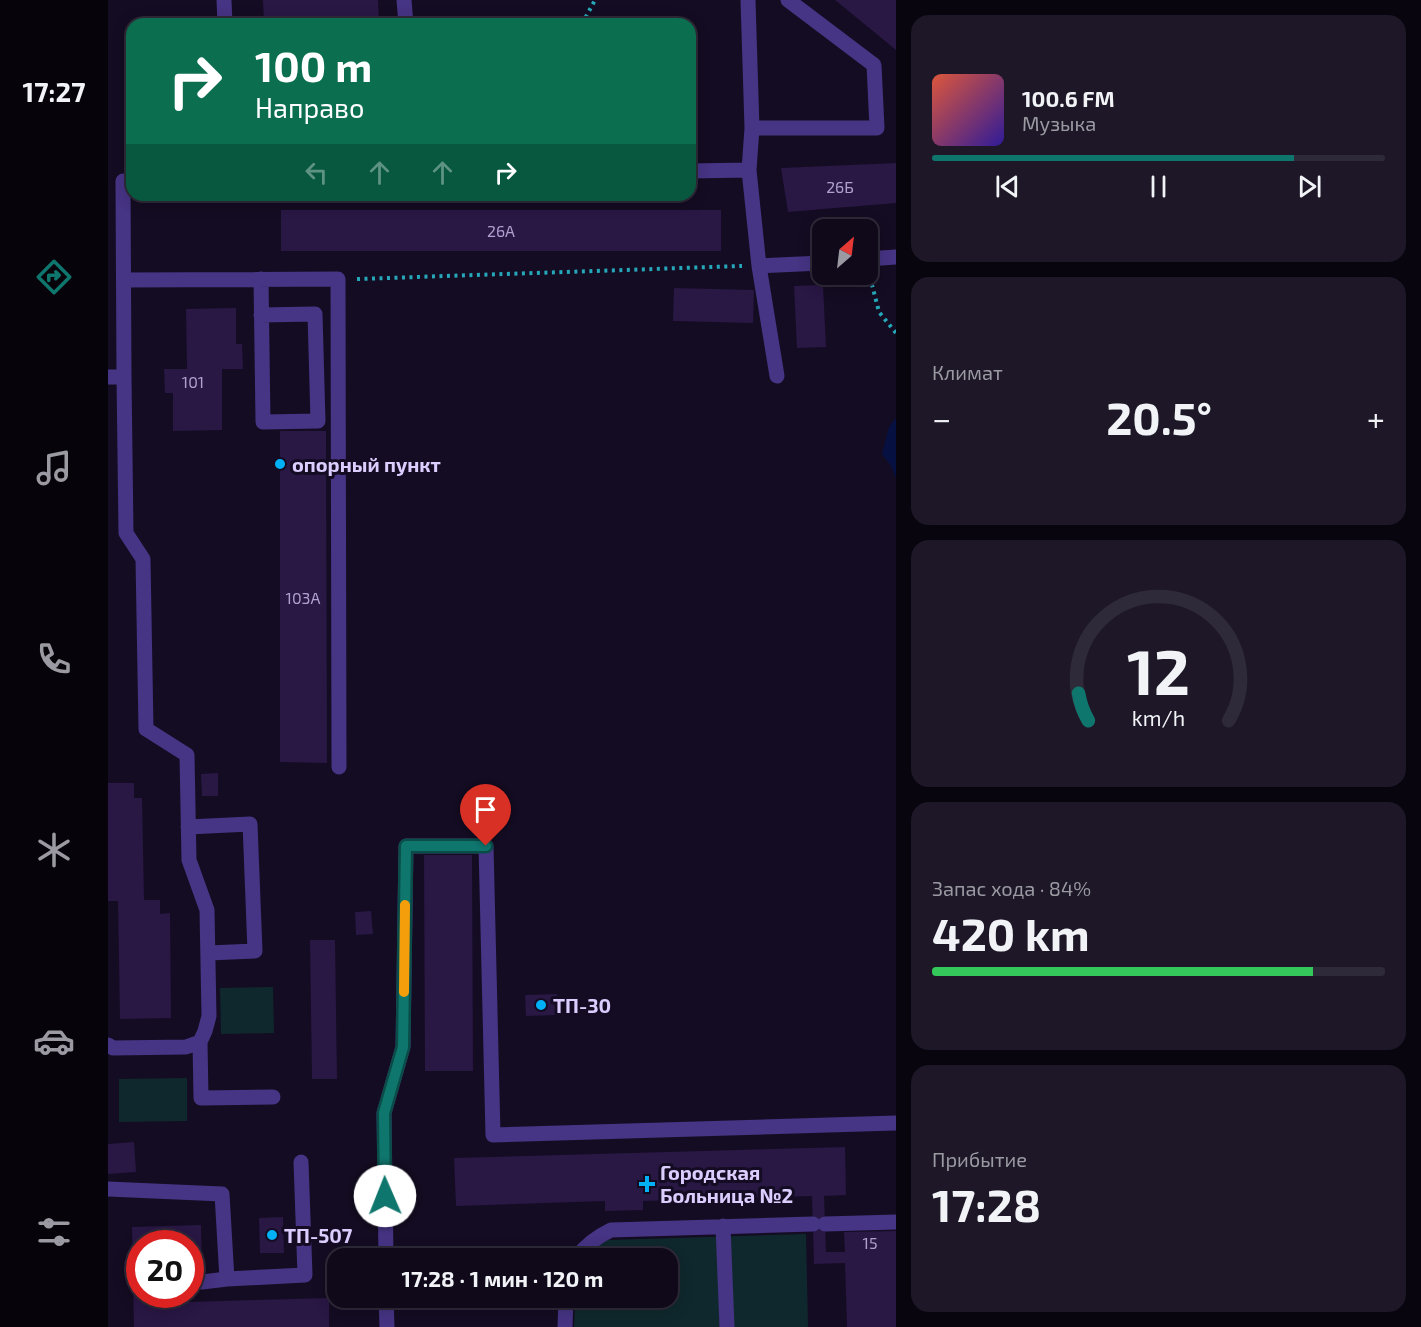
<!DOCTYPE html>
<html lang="ru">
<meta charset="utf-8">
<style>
body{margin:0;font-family:"Exo 2",sans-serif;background:#1d1727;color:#f1f3f6;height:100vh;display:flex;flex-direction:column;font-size:22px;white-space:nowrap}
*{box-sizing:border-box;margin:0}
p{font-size:20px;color:#9b9aa2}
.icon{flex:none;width:33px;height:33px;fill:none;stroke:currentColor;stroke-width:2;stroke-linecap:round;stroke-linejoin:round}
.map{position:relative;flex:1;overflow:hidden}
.panel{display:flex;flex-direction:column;gap:15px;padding:15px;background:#08050e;width:525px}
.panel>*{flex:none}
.guide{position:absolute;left:18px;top:18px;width:570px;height:183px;border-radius:18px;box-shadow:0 3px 15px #0003,0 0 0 2px #2f2a39;background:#0b6e4f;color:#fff;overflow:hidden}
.needle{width:39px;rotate:28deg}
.buttons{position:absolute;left:704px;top:219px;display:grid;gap:12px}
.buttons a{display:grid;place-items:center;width:66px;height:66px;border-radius:12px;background:#0f091a;box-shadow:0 3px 15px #0003,0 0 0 2px #2f2a39;font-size:30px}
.speed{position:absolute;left:18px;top:1230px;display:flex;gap:12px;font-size:30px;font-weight:700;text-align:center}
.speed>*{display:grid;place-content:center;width:78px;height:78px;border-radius:50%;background:#0f091a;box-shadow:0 3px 15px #0003,0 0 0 2px #2f2a39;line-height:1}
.speed .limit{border:9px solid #d22;background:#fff;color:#111}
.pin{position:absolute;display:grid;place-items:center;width:51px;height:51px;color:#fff;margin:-62px -26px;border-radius:50% 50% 50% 0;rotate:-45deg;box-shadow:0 0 6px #0007}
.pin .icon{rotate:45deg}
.me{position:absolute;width:66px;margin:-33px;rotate:359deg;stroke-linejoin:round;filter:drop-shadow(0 0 4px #0008)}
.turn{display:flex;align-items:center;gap:21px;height:126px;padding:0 30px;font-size:27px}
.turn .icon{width:78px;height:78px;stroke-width:2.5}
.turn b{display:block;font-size:42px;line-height:51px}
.lanes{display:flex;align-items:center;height:57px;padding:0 30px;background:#0003;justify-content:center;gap:30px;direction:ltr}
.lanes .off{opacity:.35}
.big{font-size:45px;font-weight:700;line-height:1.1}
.panel .card{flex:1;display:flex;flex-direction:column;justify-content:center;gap:9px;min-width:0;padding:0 21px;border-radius:18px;background:#1d1727}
.panel .dial{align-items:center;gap:0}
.dial svg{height:156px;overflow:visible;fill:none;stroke:#2f2a39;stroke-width:7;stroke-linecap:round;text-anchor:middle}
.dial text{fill:#f1f3f6;stroke:none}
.song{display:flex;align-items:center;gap:18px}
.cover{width:72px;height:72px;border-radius:9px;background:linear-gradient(135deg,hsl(10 70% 55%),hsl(250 70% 35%))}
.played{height:6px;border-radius:3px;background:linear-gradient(90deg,#0f766e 80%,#2f2a39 80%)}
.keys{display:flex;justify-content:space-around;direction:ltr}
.heat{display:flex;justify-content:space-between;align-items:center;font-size:33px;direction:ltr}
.charge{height:9px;border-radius:4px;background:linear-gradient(90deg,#34c759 84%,#2f2a39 0)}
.trip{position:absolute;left:219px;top:1248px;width:351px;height:60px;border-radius:18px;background:#0f091a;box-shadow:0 3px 15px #0003,0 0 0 2px #2f2a39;font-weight:700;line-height:60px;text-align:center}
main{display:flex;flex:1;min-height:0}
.tab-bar{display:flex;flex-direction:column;width:108px;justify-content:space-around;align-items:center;background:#06040a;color:#9b9aa2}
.tab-bar .icon{width:42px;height:42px}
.tab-bar .on{color:#0f766e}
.tab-bar b{font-size:27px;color:#f1f3f6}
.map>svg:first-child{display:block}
.green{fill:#0f282d}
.water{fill:#061141}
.building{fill:#291744}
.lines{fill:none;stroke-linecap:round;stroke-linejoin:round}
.path{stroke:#26a8ba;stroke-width:4;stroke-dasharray:3 4.5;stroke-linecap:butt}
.minor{stroke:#463484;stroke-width:15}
.route-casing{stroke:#0a4d48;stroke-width:15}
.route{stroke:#0f766e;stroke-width:10}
.slow{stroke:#f59e0b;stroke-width:10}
.poi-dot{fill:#00b1f8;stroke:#140c22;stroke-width:2}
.labels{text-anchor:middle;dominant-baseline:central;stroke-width:6;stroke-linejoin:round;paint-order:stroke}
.number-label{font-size:16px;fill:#afa0d0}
.poi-label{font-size:20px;font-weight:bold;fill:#dccdff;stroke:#140c22;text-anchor:start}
</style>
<main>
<nav class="tab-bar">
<b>17:27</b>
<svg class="icon on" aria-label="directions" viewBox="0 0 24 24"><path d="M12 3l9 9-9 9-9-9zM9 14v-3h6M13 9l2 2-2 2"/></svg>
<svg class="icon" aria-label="music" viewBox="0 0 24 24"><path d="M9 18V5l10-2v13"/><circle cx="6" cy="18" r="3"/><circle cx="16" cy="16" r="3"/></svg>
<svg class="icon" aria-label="phone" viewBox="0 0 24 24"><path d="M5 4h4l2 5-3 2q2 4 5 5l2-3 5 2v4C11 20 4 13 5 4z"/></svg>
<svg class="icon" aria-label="climate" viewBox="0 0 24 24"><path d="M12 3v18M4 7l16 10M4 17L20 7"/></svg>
<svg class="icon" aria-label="car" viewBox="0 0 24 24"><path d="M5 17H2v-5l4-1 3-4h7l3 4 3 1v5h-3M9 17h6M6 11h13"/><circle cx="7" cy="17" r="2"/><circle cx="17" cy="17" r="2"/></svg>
<svg class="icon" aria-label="filters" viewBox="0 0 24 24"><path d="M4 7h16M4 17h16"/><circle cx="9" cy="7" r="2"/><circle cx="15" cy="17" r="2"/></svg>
</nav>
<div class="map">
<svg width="788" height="1327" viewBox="0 0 788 1327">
<rect width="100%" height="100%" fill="#140c22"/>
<path class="green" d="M165 987 166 1033 113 1034 112 988Z
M79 1078V1121L11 1122V1079Z
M698 1234 700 1327H466L467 1298H560V1258H477L489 1245 500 1240Z"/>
<path class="water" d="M788 418V478L783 466 774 454 781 427Z"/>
<path class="building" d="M155 0H270L271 24H156Z
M727 0H788V50Z
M788 163V203L680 212 673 168Z
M173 210H613V251H173Z
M715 285 718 347 689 348 686 286Z
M566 288 646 290 645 323 565 321Z
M128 308V344H134L135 369H114V430L65 431V393H57L56 369H79L78 309Z
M172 431H218L219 763 172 762Z
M110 773V796H94L93 774Z
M0 783H26V798H34L36 900H52V914L62 913 63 1018 12 1019 10 901H0Z
M316 855H364L365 1071H317Z
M263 911 265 934 248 935 247 912Z
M202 940H227L229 1079H204Z
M449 994V1015L418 1016 417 995Z
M26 1142 28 1172 0 1174V1144Z
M737 1147 738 1195 716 1196 718 1252H737L736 1232 788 1231V1327H739L737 1263 706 1264 704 1196 535 1201V1210L497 1211V1201L348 1206 346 1158Z
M175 1217 176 1253H152L151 1218Z
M93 1225 94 1268H82V1244H32V1294H79V1302L221 1298V1327H26L24 1227Z"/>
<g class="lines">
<path class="path" d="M474 24 487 0
M762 277 771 312 788 333
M249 279 634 266"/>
<path class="minor" d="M116 0 117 24
M296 0 298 24
M640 0 644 128 641 170 651 266 669 376
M644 128H769L766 65 680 0
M582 171 641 170
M759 259 788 257
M651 266 714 263
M153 279 155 422 210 421 207 314 153 315
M16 280 230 279 231 767
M0 377H16L15 181
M80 827 142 824 147 951 100 953
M92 1042 93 1098 165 1097
M0 1045 5 1048 78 1047 92 1042 97 1031 101 1016 99 910 81 860 79 755 38 729 35 559 18 533 16 377
M0 1189 114 1194 119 1279 94 1282
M717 1224 788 1222
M615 1226 619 1327
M278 1258 276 1113 295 1047 298 846H378L385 1135 788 1123
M468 1258C478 1245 488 1237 503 1230L705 1224
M119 1279 197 1275 193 1162
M278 1298 279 1327
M457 1327 458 1298"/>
</g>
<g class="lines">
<g class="route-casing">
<path id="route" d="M277 1196 276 1113 295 1047 298 846H378"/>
</g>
<use href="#route" class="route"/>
<path class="slow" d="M296 992 297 905"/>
</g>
<g class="poi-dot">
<circle cx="172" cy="464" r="6"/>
<circle cx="433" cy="1005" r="6"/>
<path d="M536 1175h6v6h6v6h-6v6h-6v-6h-6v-6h6z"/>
<circle cx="164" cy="1235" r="6"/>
</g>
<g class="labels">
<g class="number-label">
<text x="732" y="186">26Б</text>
<text x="393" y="230">26А</text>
<text x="85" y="381">101</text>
<text x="195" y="597">103А</text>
<text x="762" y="1242">15</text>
</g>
<g class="poi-label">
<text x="184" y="464">опорный пункт</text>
<text x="445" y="1005">ТП-30</text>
<text x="552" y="1172">Городская<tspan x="552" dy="23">Больница №2</tspan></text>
<text x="176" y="1235">ТП-507</text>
</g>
</g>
</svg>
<div class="buttons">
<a><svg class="needle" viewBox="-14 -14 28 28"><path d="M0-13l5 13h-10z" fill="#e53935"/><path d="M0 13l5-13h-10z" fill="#9b9aa2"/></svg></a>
</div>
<div class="speed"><div class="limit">20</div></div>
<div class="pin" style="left:378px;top:846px;background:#d93025"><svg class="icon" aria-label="arrive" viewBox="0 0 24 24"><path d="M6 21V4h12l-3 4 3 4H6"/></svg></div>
<svg class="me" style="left:277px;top:1196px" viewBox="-20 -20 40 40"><circle r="19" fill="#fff"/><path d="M0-13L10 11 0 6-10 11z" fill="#0f766e"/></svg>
<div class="trip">17:28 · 1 мин · 120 m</div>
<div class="guide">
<div class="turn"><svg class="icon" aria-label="right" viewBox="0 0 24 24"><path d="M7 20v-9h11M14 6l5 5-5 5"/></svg><div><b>100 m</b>Направо</div></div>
<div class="lanes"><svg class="icon off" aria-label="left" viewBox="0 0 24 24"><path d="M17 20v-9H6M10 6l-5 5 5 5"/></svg><svg class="icon off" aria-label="ahead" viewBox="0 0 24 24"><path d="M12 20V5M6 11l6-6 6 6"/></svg><svg class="icon off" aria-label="ahead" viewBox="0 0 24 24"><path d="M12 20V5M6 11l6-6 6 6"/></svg><svg class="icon" aria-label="right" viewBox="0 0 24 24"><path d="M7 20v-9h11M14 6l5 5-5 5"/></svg></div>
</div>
</div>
<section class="panel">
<div class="card">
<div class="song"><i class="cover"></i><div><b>100.6 FM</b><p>Музыка</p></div></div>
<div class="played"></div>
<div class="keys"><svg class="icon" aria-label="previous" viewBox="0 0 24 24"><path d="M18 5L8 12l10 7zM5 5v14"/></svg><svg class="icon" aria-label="pause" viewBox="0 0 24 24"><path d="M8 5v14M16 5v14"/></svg><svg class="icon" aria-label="next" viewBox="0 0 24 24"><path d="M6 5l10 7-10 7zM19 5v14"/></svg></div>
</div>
<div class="card"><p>Климат</p>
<div class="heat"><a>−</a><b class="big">20.5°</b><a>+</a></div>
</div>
<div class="card dial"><svg viewBox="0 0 100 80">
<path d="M14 69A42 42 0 1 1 86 69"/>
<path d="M14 69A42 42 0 0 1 9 55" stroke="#0f766e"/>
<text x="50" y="56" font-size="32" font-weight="700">12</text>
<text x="50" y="72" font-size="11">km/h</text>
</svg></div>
<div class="card"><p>Запас хода · 84%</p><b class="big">420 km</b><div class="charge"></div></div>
<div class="card"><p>Прибытие</p><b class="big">17:28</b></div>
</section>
</main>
